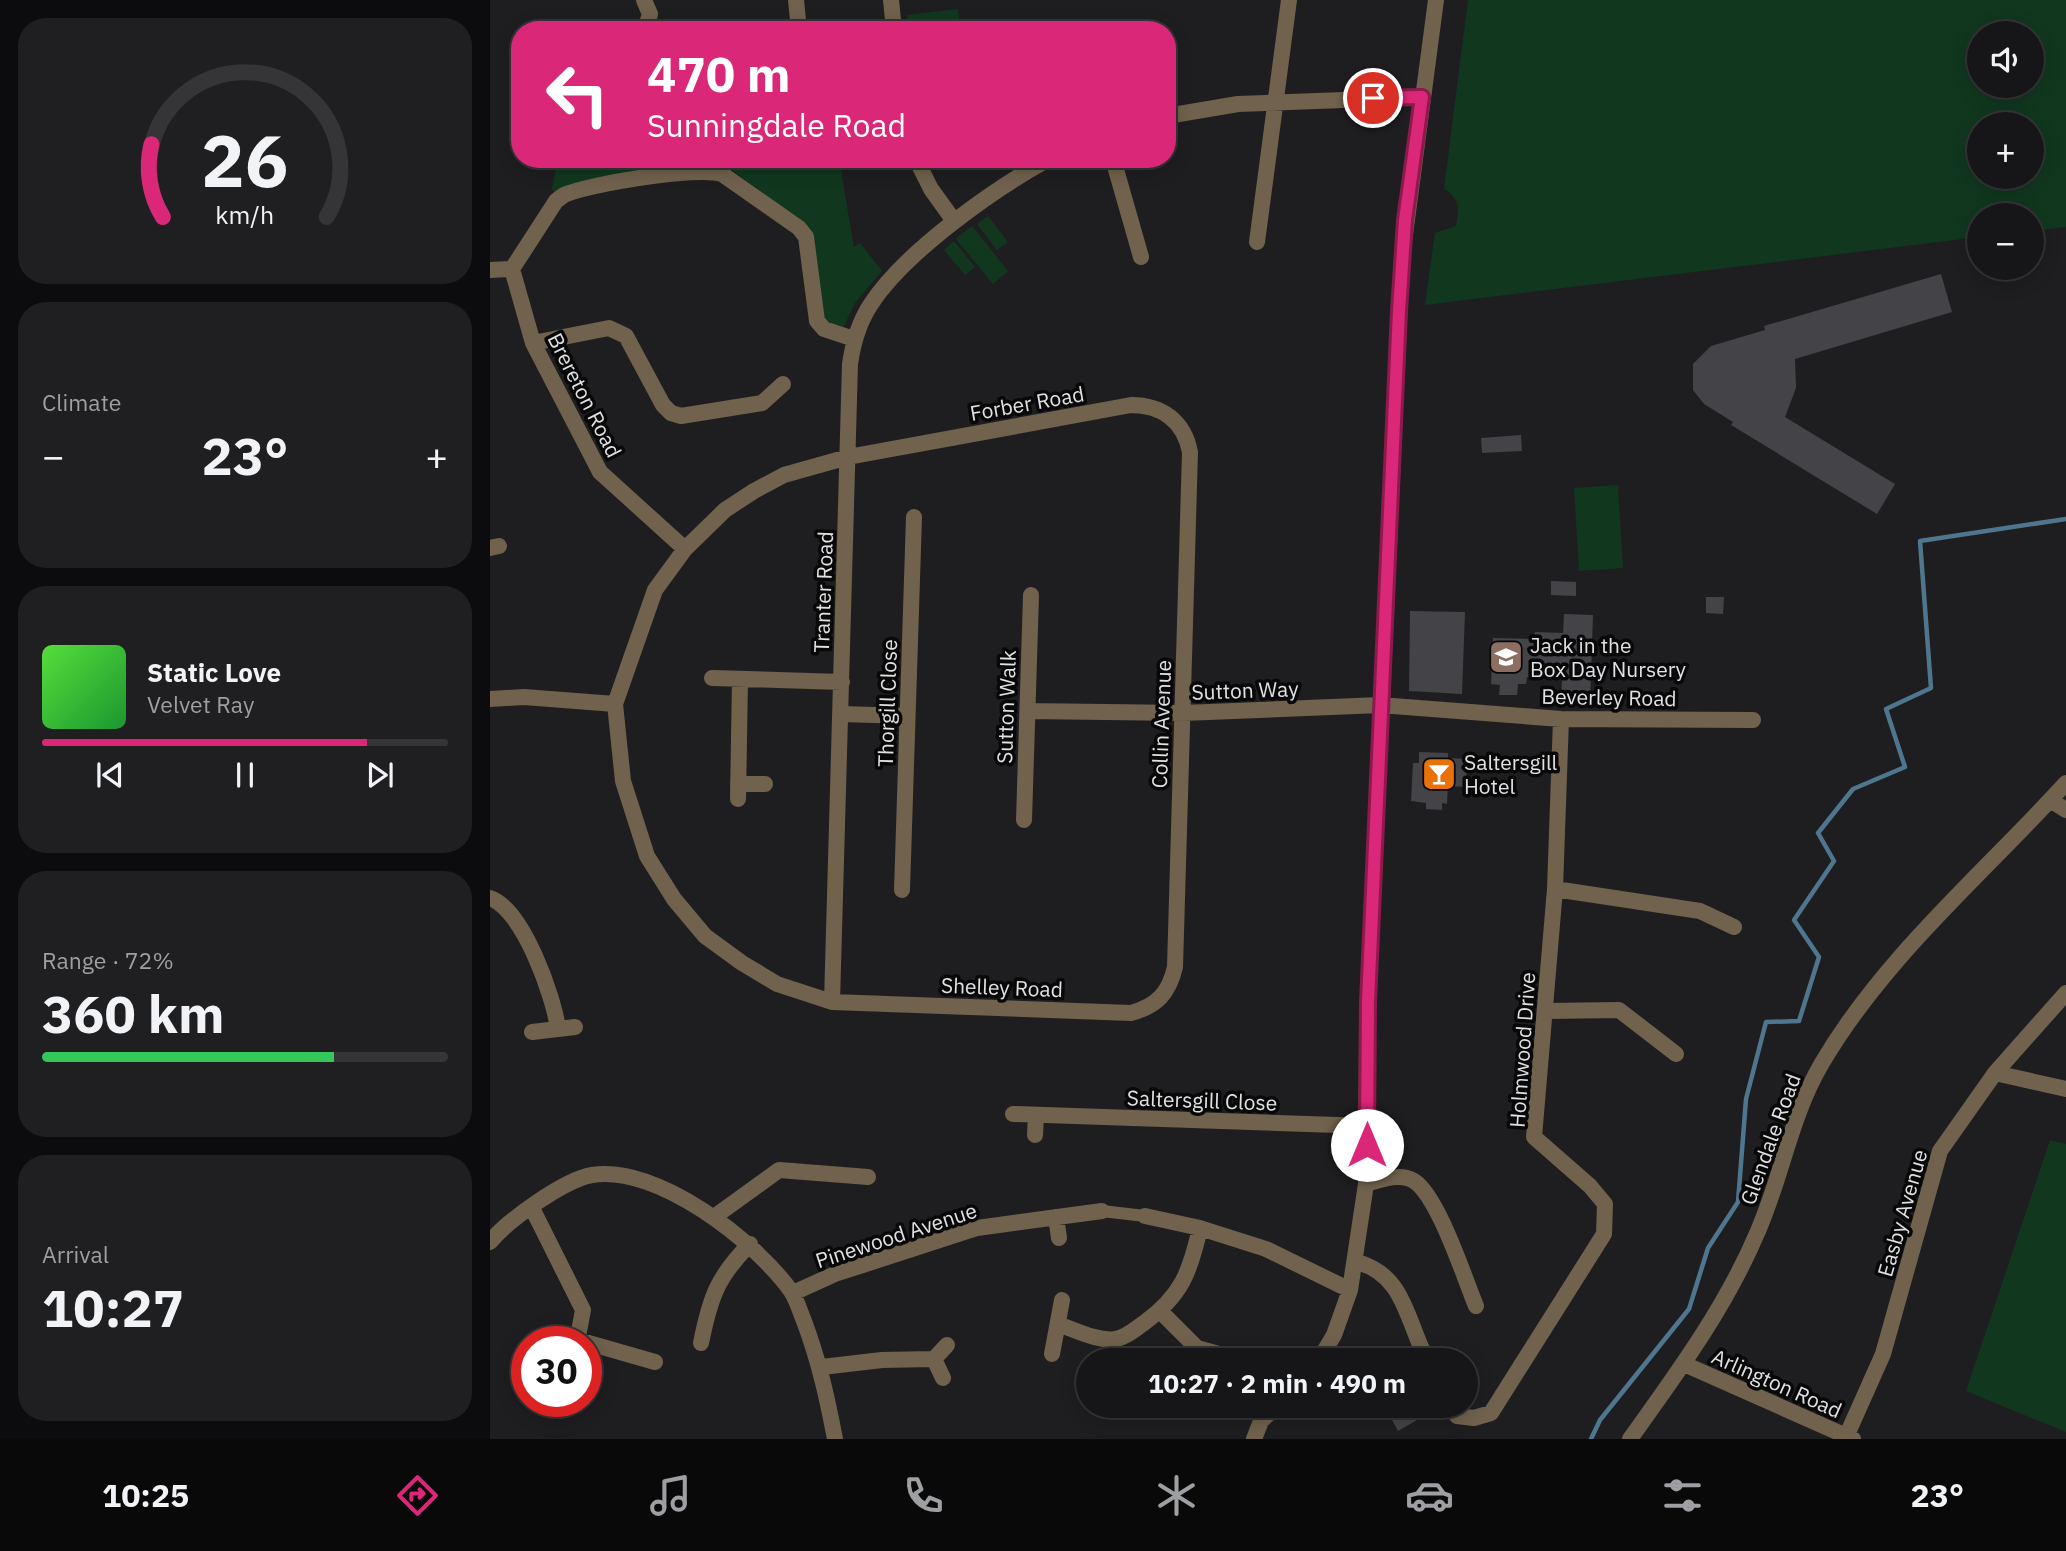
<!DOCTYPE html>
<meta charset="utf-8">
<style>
body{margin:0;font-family:"IBM Plex Sans",sans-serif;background:#1f1f22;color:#f1f3f6;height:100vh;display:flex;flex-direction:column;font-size:26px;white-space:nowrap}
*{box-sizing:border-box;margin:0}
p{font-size:23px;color:#9e9fa2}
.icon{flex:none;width:38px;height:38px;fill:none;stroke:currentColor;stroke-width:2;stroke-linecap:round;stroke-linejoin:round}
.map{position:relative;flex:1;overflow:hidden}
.drawer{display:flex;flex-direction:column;gap:18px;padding:18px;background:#0c0c0e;width:490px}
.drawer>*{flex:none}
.banner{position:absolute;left:21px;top:21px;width:665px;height:147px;border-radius:28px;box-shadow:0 4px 18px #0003,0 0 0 2px #353538;background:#db2777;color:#fff;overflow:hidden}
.tools{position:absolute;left:1477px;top:21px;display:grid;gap:14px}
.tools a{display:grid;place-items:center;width:77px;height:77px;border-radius:50%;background:#161619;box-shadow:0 4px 18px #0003,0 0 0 2px #353538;font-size:35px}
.speed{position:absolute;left:21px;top:1326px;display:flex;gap:14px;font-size:35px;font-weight:700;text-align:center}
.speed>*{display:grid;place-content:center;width:91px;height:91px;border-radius:50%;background:#161619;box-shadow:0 4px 18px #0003,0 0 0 2px #353538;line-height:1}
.speed .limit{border:10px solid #d22;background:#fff;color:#111}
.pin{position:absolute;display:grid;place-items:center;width:60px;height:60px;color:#fff;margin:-30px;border:4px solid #fff;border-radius:50%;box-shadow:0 2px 7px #0007}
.me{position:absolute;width:77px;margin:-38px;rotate:0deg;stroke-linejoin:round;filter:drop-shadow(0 0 5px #0008)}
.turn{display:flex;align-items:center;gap:24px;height:147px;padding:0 21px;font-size:32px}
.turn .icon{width:91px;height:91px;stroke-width:2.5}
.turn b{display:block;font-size:49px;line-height:60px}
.big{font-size:52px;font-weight:800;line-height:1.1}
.drawer .card{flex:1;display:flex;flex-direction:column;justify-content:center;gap:10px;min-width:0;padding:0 24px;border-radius:28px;background:#1f1f22}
.drawer .dial{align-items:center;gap:0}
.dial svg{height:182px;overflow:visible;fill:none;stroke:#353538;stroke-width:7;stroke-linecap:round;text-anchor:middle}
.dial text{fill:#f1f3f6;stroke:none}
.song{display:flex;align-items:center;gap:21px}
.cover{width:84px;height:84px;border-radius:10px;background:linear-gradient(135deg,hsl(110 70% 55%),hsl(130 70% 35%))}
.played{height:7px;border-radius:4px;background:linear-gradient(90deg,#db2777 80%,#353538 80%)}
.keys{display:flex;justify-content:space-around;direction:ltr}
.heat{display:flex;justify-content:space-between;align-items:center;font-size:38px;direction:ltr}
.charge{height:10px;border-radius:5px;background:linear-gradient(90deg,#34c759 72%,#353538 0)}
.trip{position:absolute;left:586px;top:1348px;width:402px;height:70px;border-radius:35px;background:#161619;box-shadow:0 4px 18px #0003,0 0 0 2px #353538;font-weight:800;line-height:70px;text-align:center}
.dock{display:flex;height:112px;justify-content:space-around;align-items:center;background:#09090a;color:#9e9fa2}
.dock .icon{width:49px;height:49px}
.dock .active{color:#db2777}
.dock b{font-size:32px;color:#f1f3f6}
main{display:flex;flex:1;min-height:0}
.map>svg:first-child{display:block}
.green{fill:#11371f;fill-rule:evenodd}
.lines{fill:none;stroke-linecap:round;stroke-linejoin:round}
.stream{stroke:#4f768f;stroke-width:4.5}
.building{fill:#444347}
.pedestrian{stroke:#70624d;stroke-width:12}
.minor{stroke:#70624d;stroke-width:16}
.route-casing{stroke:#8e194d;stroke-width:18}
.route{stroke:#db2777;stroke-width:12}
.labels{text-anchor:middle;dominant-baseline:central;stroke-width:7;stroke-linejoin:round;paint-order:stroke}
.street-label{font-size:21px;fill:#e1e0e3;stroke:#080809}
.poi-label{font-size:21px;fill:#e1e0e3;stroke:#080809;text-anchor:start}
</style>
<main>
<section class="drawer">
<div class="card dial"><svg viewBox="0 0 100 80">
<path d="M14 69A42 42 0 1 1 86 69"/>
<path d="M14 69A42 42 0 0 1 9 37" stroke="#db2777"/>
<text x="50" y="56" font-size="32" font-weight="700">26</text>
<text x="50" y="72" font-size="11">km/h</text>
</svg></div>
<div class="card"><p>Climate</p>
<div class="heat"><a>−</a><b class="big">23°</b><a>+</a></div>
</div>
<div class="card">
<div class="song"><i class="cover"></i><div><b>Static Love</b><p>Velvet Ray</p></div></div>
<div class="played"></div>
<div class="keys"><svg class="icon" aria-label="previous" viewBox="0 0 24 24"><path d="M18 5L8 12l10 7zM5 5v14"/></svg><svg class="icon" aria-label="pause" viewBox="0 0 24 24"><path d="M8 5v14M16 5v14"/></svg><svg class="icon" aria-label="next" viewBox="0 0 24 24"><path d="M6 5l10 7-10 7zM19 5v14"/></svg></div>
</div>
<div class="card"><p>Range · 72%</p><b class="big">360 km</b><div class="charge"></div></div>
<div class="card"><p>Arrival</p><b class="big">10:27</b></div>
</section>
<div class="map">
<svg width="1576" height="1439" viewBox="0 0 1576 1439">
<rect width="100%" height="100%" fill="#1e1e21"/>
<path class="green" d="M978 0H1576V227L1542 231V215H1489V237L935 305 945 233 966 226C969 209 970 198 954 189ZM1542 33V86H1489V33ZM1542 124V177H1489V124Z
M468 9 470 30H419L417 15Z
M68 159H107L132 169 152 171 65 194 62 188Z
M227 159H349L364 247 370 243 392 271 365 303 354 326 341 325 332 318 313 222Z
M498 216 518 242 507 250 487 224Z
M482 226 518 271 503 284 466 239Z
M464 241 485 267 475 275 454 250Z
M1128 485 1133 568 1089 571 1084 488Z
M1560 1140 1576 1144V1432L1476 1391Z"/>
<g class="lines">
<path class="stream" d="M1101 1439 1110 1420 1199 1309 1218 1248 1248 1202 1256 1099 1276 1022 1309 1021 1329 957 1304 920 1344 861 1328 833 1363 789 1415 767 1396 709 1441 688 1430 541 1576 519"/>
</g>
<path class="building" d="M1451 274 1462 312 1305 359 1306 388 1295 417 1405 484 1387 514 1241 425 1243 422 1214 404 1203 390V364L1221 346 1275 330 1274 326Z
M1031 435 1032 451 992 453 991 438Z
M1061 581 1086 582V596L1061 595Z
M1216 597H1234L1233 614 1216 613Z
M920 611 975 612 972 694 919 691Z
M1074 614 1103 615 1100 704 1071 703 1072 678 1037 677 1036 684H1028L1027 695H1009L1010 685 1001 684 1003 638 1044 639 1045 632 1073 633Z
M929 752 958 753V758L977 759 976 787 958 786 957 804 952 803V810L936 809V803L921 801 923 763H929Z
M894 1405H928L934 1416 908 1431Z"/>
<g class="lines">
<path class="pedestrian" d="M612 1211 655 1216"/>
<path class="minor" d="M154 0 160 14 155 30
M306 0 309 30
M401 0 404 30
M677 116 748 104 932 97
M426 159 441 189 464 221
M623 159 651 257
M767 242 799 0
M22 269 66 201 74 195C98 184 209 166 232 174L309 228 316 237 327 321 334 329 364 339
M22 269 43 343 110 472 195 549
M0 270 22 269
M43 343 119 328 136 336 173 405 181 413 191 416 272 403 293 384
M641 405C672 405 694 421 700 452L685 967C679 993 667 1006 641 1013L342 1002 287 984 252 963 215 936 184 899 157 856 133 781 125 704 165 590 195 549 235 510 264 491 294 475 358 457Z
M0 548 9 546
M222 678 352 682
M0 699 34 697 125 704
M538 711 693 713 890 705 1071 719 1263 720
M351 714 417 716
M248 784H275
M248 799 250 679
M1560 800 1576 810
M534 820 541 595
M1065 889 1210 911 1244 927
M412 890 424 517
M0 898C33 909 64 997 68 1029
M342 1002 360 364C363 343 369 322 381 304 415 252 505 188 559 159
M1056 1011 1129 1010 1186 1054
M42 1032 85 1027
M1505 1073 1576 1089
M523 1114 877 1126
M545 1135 546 1115
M876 1184C891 1180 910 1172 924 1181 948 1196 974 1277 986 1306
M42 1208 93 1310 87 1342
M655 1216 710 1228 776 1249 860 1290
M224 1217 289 1170 378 1177
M566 1217 569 1238
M0 1242C18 1220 74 1180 102 1175 167 1164 265 1241 301 1291 307 1300 310 1312 314 1321 329 1361 337 1397 345 1439
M867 1262C915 1275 916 1320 937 1360
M303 1293 345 1274 487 1228 612 1211
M670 1311 707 1348
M568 1324C585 1330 609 1342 626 1339 637 1337 645 1329 654 1323 692 1295 700 1272 710 1228
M88 1340 165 1362
M211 1343C220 1298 227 1277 260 1244
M562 1354 572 1300
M444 1359 453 1378
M694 1360 707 1348 729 1354
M829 1360 844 1335 860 1290 876 1184 877 1027 912 257 946 0
M1194 1364 1363 1439
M332 1367 392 1360 444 1359 457 1345
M961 1405 967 1416 984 1418 1001 1413 1114 1234 1115 1204 1100 1186 1044 1137 1065 889 1071 719
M1356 1437 1393 1354 1450 1151 1505 1073 1576 993
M764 1439 771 1421 788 1405
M1140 1439C1188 1372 1236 1307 1268 1231 1292 1176 1301 1115 1332 1063 1395 956 1493 874 1576 783"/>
</g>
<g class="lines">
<g class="route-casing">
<path id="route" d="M877 1145 878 1002 909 311 915 220 932 97 883 98"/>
</g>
<use href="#route" class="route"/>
</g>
<defs>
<g id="school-square" transform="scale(1.75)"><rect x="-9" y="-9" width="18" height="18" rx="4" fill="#8d6e63" stroke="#080809"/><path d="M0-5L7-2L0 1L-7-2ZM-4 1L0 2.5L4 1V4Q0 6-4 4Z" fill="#fff"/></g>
<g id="bar-square" transform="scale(1.75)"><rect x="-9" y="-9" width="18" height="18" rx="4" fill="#e8710a" stroke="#080809"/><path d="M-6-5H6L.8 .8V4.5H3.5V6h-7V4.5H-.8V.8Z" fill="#fff"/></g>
</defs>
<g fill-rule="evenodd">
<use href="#school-square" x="1016" y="657"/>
<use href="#bar-square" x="949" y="774"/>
</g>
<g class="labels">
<g class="street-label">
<text transform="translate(95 395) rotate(63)">Brereton Road</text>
<text transform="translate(537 403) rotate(-10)">Forber Road</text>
<text transform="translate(333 592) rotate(-88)">Tranter Road</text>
<text transform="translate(755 690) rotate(-2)">Sutton Way</text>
<text transform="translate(1119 697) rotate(1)">Beverley Road</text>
<text transform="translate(397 703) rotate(-88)">Thorgill Close</text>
<text transform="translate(516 707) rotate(-88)">Sutton Walk</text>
<text transform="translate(671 724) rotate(-88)">Collin Avenue</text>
<text transform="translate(512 987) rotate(2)">Shelley Road</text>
<text transform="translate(1032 1050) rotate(-86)">Holmwood Drive</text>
<text transform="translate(712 1100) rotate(2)">Saltersgill Close</text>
<text transform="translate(1280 1139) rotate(-70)">Glendale Road</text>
<text transform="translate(1412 1213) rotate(-74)">Easby Avenue</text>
<text transform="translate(406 1235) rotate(-18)">Pinewood Avenue</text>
<text transform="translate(1287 1383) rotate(24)">Arlington Road</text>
</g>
<g class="poi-label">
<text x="1040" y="645">Jack in the<tspan x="1040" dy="24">Box Day Nursery</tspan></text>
<text x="974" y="762">Saltersgill<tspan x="974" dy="24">Hotel</tspan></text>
</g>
</g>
</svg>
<div class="tools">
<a><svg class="icon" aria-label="sound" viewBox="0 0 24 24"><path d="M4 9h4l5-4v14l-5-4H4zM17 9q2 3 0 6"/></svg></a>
<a>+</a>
<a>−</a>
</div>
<div class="speed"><div class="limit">30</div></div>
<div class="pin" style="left:883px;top:98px;background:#d93025"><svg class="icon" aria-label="arrive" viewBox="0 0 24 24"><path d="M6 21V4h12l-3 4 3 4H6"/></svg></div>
<svg class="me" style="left:877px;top:1145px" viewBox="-20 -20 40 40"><circle r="19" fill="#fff"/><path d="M0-13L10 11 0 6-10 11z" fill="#db2777"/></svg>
<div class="trip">10:27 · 2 min · 490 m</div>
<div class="banner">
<div class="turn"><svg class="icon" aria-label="left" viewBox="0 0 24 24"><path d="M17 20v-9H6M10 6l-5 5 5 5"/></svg><div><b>470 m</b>Sunningdale Road</div></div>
</div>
</div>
</main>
<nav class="dock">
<b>10:25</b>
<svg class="icon active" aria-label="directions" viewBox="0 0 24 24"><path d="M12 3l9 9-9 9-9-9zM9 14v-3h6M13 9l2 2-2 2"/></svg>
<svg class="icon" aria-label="music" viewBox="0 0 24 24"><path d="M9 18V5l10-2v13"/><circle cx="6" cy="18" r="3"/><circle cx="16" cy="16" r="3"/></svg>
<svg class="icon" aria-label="phone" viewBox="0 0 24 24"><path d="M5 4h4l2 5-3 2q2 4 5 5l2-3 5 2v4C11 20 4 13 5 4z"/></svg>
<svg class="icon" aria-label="climate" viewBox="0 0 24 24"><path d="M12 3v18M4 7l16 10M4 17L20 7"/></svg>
<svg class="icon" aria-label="car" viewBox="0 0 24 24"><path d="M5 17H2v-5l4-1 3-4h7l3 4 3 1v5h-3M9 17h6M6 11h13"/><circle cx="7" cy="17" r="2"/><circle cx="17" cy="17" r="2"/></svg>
<svg class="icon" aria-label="filters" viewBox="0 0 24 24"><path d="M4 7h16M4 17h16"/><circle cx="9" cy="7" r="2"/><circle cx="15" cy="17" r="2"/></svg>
<b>23°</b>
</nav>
